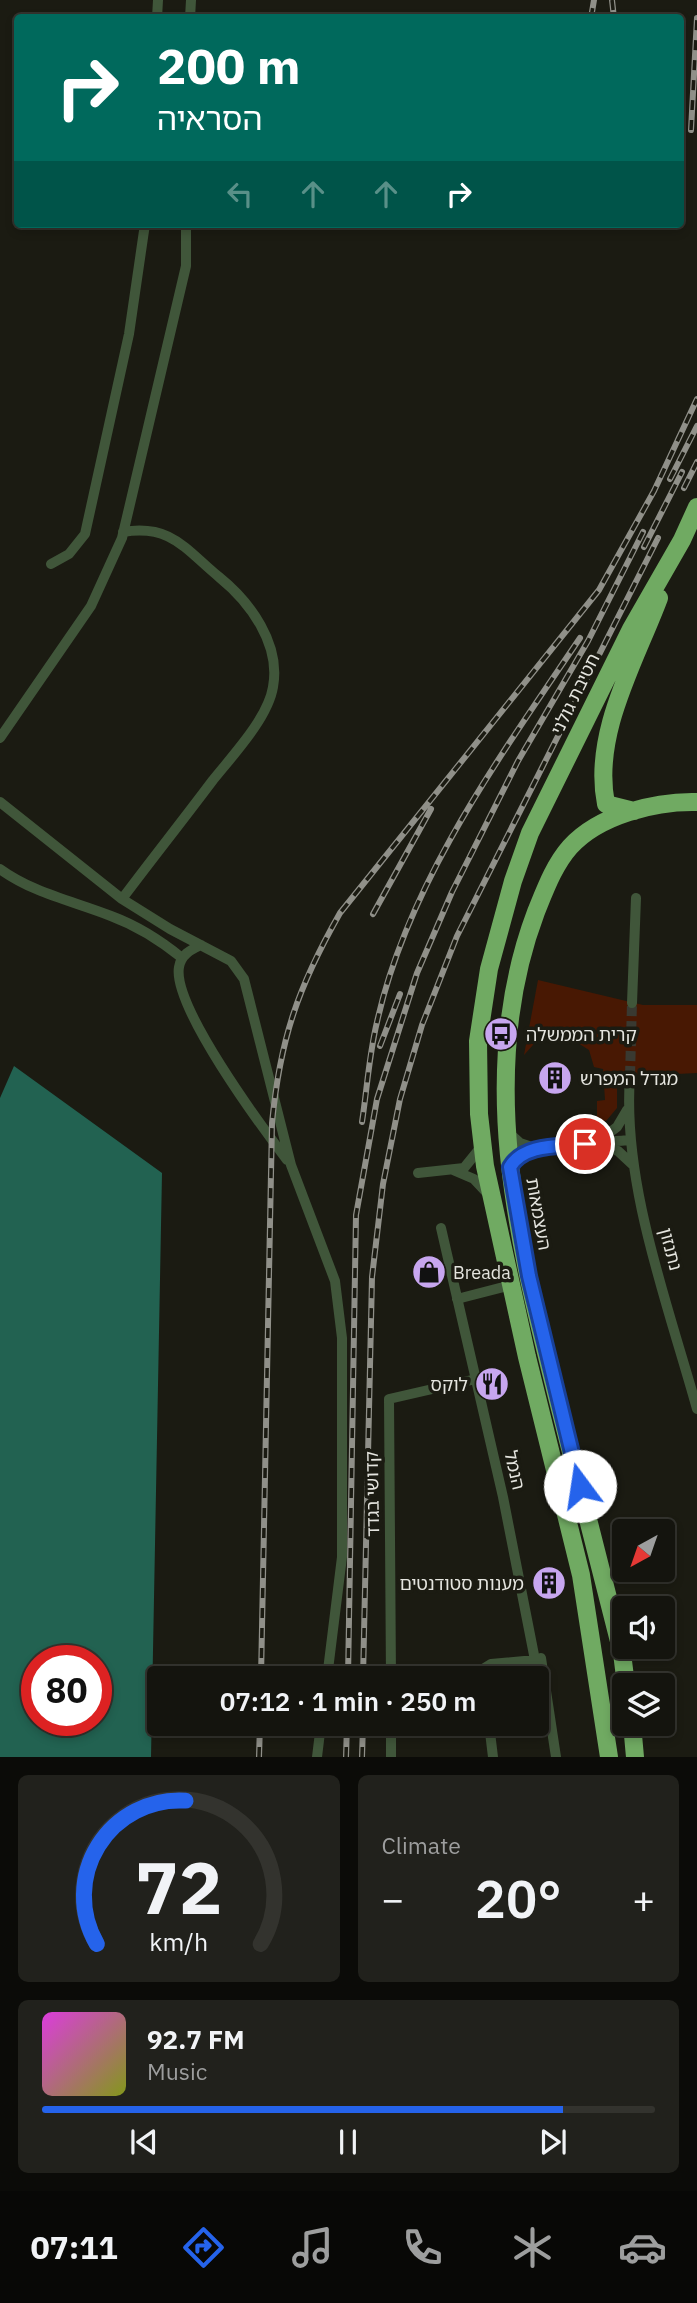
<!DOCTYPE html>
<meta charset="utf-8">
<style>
body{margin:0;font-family:"IBM Plex Sans","Noto Sans Hebrew",sans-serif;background:#21211c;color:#f1f3f6;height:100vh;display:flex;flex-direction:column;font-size:26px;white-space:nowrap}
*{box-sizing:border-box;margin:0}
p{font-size:23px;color:#9d9e9e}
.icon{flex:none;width:38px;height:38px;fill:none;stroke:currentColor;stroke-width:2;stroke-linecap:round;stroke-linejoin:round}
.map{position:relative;height:1757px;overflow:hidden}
.panel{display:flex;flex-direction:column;gap:18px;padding:18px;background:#0b0b08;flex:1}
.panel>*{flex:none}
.guide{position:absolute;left:14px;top:14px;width:670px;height:214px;border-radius:7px;box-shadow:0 4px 10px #0003,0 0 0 2px #33332e;background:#00695c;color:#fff;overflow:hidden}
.needle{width:46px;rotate:220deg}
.fabs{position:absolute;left:612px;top:1519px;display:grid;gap:14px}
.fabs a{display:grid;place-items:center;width:63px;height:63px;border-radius:7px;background:#14140e;box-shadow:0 4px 10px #0003,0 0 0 2px #33332e;font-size:35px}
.speed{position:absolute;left:21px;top:1645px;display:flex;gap:14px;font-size:35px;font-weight:700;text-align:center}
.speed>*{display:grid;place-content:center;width:91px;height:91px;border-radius:50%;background:#14140e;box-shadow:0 4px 10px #0003,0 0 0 2px #33332e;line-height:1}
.speed .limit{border:10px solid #d22;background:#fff;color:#111}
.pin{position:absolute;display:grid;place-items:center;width:60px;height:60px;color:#fff;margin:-30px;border:4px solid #fff;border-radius:50%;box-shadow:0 2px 7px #0007}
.me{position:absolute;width:77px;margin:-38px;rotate:346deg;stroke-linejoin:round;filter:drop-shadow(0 0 5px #0008)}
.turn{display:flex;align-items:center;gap:24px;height:147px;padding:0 28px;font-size:32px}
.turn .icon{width:91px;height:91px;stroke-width:2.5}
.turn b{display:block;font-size:49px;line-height:60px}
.lanes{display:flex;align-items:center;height:66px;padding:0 28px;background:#0003;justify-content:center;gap:35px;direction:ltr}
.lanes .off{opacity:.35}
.big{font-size:52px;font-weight:600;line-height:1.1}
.panel .card{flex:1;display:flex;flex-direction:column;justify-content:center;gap:10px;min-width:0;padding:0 24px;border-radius:10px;background:#21211c}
.panel .dial{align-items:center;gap:0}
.dial svg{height:182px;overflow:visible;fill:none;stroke:#33332e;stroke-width:7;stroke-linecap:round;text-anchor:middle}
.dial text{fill:#f1f3f6;stroke:none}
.song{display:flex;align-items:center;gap:21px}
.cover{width:84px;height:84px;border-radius:10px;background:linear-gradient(135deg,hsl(300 70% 55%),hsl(70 70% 35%))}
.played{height:7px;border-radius:4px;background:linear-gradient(90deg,#2563eb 85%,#33332e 85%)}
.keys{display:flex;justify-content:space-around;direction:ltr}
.heat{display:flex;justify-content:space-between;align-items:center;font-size:38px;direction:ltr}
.panel .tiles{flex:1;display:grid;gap:18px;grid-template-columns:1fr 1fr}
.card:last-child{grid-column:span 2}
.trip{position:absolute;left:147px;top:1666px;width:402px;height:70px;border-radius:7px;background:#14140e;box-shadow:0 4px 10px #0003,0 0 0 2px #33332e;font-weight:600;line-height:70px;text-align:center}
.menu{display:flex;height:112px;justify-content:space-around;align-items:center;background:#080806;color:#9d9e9e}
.menu .icon{width:49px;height:49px}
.menu .active{color:#2563eb}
.menu b{font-size:32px;color:#f1f3f6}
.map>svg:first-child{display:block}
.green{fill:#481803}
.water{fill:#226251;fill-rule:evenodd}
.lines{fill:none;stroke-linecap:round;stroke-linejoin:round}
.minor-tunnel{stroke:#393931;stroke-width:10;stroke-dasharray:10 5;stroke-linecap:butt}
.minor{stroke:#40563a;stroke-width:10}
.highway{stroke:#70aa62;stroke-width:18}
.rail-casing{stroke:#909089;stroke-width:6}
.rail{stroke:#1b1b12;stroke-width:3.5;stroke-dasharray:10;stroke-linecap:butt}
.route-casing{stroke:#184099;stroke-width:18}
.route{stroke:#2563eb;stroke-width:12}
.labels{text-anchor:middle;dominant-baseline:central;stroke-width:7;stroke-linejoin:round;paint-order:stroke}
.street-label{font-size:18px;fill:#e5e5df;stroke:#1b1b12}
.poi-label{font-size:18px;fill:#e5e5df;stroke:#1b1b12;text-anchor:start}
</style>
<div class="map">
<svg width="697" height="1757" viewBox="0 0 697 1757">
<rect width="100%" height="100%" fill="#1b1b12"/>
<path class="green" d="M538 980 643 1005H697V1073L617 1077V1108L606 1121 597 1122V1101L605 1100 603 1069 594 1067 589 1050 573 1040H562L560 1030 541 1036 524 1055Z"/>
<path class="water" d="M14 1066 162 1173 151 1757H0V1098ZM37 1661H96V1720H37Z"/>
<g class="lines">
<path class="minor-tunnel" d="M630 1076 632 1003"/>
<path class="minor" d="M157 18 158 0
M190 18 191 0
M51 564 69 554 85 534 129 334 145 224
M0 738 91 606 122 538 186 266V224
M0 802 122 899 170 929 231 961 244 979 291 1165 335 1281 342 1338V1557L327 1678
M0 869C33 893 73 901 111 916 138 926 160 940 182 958
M122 899C152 859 183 820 213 780 233 755 268 718 273 687 281 644 250 602 219 577 185 549 171 524 123 532
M201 945C190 950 181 955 179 967 172 1006 262 1127 287 1160
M632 1003 636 898
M630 1076C622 1184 668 1304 697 1409
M508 1132 520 1143 538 1149
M598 1141 617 1127 627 1110
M602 1145 618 1151 632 1164
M510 1166C525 1141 601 1143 630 1140
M453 1170 474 1179 488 1194
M418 1173 464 1168 481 1147
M441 1228 503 1497 535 1660 491 1664 483 1669 482 1678
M457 1299 511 1285
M535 1660 541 1658 556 1757
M391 1678 389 1399 476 1379
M391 1724V1757
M489 1724 493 1757
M317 1757 321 1724"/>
<path class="highway" d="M634 811 606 804C592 734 635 662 659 598
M626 1685 622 1653C601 1569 579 1485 558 1401 518 1241 475 1073 536 912 545 890 554 865 570 847 599 815 655 801 697 802
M632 1724 635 1757
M609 1757 581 1575 527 1357 485 1166 479 1114 478 1041 489 969 513 881 530 833 631 629 682 540 697 507"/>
<g class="rail-casing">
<path id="rail" d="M612 0 614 18
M591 18 594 0
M691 130 697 18
M670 479 697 426
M684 488 697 462
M644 547 682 472
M373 914 431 809
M380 1046 400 994
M362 1122C367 1089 369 1055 377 1022 408 882 501 755 580 638
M261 1678 272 1123C280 1039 298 987 340 913L599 590 654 491 697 399
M348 1678 356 1215 377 1099 417 973 452 892 518 761 588 641 643 532
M363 1678 372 1277 383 1184 400 1099 422 1025 457 936 658 538
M259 1757 260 1724
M346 1757 347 1724
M362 1757 363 1724"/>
</g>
<use href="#rail" class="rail"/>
</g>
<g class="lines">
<g class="route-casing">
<path id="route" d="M580 1486 529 1276 510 1167C524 1143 561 1147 585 1144"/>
</g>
<use href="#route" class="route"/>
</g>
<defs>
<g id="bus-disc" transform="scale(1.75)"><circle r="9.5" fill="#c7a6ef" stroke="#1b1b12"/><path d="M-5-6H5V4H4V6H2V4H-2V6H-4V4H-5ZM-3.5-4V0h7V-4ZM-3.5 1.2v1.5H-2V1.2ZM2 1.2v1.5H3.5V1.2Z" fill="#111"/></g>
<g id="building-disc" transform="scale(1.75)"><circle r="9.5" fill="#c7a6ef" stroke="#1b1b12"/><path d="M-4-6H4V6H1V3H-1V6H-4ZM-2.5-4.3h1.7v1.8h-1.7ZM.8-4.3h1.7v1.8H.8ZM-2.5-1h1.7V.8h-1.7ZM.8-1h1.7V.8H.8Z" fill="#111"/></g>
<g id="shop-disc" transform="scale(1.75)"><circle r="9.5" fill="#c7a6ef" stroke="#1b1b12"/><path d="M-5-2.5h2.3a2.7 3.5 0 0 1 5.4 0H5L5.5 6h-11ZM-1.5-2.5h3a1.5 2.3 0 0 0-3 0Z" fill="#111"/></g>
<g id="restaurant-disc" transform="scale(1.75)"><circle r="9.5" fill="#c7a6ef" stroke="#1b1b12"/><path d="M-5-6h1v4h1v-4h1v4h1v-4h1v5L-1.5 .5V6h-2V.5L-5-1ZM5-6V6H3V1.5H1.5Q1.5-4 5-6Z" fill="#111"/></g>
</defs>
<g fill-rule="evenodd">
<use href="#bus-disc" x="501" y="1034"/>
<use href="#building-disc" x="555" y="1078"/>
<use href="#shop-disc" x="429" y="1272"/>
<use href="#restaurant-disc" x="492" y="1384"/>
<use href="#building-disc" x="549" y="1583"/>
</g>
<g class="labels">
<g class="street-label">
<text transform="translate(575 694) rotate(-64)">חטיבת גולני</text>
<text transform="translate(539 1214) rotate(80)">העצמאות</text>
<text transform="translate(671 1249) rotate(75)">נתנזון</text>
<text transform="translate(515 1470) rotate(77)">הנמל</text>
<text transform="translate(372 1494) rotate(-91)">קדושי בגדד</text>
</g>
<g class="poi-label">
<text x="526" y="1034">קרית הממשלה</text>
<text x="580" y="1078">מגדל המפרש</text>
<text x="453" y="1272">Breada</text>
<text x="468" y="1384" text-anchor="end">לוקס</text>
<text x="524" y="1583" text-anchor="end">מענות סטודנטים</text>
</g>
</g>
</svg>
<div class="fabs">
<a><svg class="needle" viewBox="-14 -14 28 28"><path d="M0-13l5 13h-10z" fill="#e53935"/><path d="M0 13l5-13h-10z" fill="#9d9e9e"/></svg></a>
<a><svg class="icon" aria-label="sound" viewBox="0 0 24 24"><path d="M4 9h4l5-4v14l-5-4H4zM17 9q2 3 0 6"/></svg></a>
<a><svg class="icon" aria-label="layers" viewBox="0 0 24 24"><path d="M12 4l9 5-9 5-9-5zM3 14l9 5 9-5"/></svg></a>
</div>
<div class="speed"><div class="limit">80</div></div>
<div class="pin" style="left:585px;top:1144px;background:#d93025"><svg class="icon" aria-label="arrive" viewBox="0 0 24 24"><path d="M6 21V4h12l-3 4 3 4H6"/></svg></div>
<svg class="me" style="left:580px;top:1486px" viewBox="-20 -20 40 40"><circle r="19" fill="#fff"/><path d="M0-13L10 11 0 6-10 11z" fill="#2563eb"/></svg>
<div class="trip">07:12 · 1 min · 250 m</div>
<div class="guide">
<div class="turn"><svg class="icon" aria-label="right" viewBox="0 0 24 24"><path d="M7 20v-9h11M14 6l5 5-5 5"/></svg><div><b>200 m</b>הסראיה</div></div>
<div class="lanes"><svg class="icon off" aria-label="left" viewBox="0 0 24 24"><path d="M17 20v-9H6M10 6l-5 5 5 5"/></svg><svg class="icon off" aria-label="ahead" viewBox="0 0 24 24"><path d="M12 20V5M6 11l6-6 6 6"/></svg><svg class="icon off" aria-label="ahead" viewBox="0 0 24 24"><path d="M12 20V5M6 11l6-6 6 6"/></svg><svg class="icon" aria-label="right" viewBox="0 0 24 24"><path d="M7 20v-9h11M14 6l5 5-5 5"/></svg></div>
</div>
</div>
<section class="panel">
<div class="tiles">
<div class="card dial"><svg viewBox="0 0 100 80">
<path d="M14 69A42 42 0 1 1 86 69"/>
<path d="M14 69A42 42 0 0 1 53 6" stroke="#2563eb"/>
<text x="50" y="56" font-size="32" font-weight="700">72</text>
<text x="50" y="72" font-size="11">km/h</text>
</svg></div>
<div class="card"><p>Climate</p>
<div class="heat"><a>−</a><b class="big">20°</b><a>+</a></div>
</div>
<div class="card">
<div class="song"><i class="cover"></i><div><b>92.7 FM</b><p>Music</p></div></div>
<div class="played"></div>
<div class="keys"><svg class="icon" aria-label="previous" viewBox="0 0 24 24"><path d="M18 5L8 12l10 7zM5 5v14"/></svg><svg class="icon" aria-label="pause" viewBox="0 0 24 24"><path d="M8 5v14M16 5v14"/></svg><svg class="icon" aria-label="next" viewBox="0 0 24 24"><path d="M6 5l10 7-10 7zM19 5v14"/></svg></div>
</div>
</div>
</section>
<nav class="menu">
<b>07:11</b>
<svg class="icon active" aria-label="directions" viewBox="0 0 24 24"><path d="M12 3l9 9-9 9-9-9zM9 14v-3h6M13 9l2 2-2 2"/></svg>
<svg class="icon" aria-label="music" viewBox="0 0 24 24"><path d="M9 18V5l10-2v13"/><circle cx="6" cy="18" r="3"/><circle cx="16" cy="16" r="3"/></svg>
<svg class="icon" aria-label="phone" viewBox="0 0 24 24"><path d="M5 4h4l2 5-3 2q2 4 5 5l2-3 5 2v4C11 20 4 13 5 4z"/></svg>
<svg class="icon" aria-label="climate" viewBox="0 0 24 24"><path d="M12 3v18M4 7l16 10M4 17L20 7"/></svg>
<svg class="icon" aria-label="car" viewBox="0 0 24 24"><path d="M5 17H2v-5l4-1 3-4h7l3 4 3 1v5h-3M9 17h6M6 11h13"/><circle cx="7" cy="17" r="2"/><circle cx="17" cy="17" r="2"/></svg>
</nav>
